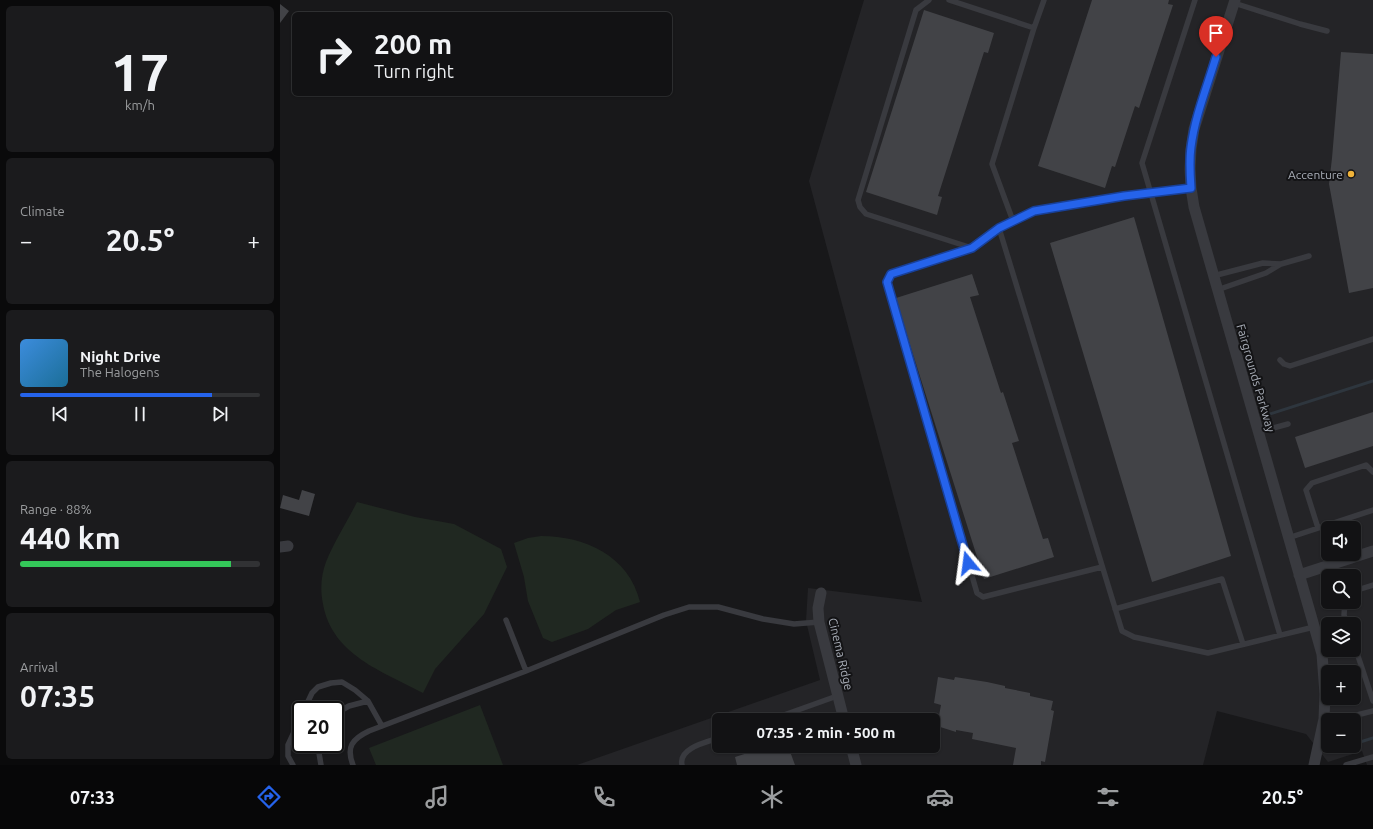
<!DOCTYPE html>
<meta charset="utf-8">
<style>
body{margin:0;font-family:Ubuntu,sans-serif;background:#1b1b1d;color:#f1f3f6;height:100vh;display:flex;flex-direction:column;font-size:15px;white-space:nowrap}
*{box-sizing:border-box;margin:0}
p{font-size:13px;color:#9c9ea0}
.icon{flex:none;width:22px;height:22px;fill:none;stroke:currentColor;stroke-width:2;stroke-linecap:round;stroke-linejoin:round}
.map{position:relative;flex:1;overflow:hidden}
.drawer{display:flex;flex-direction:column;gap:6px;padding:6px;background:#0a0a0b;width:280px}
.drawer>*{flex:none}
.banner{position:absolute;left:12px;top:12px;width:380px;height:84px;border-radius:6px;box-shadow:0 1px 3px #0004,0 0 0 1px #313234;background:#121214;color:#f1f3f6;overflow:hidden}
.fabs{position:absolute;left:1041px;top:521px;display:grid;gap:8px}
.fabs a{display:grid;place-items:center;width:40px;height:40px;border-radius:6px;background:#121214;box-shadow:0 1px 3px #0004,0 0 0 1px #313234;font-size:20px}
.speed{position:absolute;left:12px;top:701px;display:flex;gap:8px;font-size:20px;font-weight:700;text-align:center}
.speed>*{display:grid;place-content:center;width:52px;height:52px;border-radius:50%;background:#121214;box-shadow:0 1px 3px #0004,0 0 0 1px #313234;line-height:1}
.speed .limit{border:2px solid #111;border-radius:6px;background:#fff;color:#111}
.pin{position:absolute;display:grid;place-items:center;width:34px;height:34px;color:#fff;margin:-41px -17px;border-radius:50% 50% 50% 0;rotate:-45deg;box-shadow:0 0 4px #0007}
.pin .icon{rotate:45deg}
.me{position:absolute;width:44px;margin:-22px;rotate:344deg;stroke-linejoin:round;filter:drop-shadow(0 0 3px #0008)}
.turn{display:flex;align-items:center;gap:14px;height:84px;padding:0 16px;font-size:18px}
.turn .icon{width:52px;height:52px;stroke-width:2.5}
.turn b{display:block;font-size:28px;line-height:34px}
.big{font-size:30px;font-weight:600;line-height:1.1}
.drawer .tile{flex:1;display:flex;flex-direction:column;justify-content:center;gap:6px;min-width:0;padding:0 14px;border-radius:6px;background:#1b1b1d}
.drawer .dial{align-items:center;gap:0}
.dial b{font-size:52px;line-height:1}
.song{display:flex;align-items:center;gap:12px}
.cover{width:48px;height:48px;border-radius:6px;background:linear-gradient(135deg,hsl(210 70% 55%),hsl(200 70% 35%))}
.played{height:4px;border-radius:2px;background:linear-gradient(90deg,#2563eb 80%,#313234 80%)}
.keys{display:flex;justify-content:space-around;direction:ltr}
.heat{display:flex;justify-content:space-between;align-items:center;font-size:22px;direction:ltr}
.charge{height:6px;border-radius:3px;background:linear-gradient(90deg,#34c759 88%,#313234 0)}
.trip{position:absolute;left:432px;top:713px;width:228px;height:40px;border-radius:6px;background:#121214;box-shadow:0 1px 3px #0004,0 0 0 1px #313234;font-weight:600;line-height:40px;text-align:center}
.tabs{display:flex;height:64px;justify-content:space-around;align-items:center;background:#070708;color:#9c9ea0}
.tabs .icon{width:28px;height:28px}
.tabs .active{color:#2563eb}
.tabs b{font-size:18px;color:#f1f3f6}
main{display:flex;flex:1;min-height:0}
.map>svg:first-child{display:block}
.built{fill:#242427;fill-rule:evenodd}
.green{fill:#202821}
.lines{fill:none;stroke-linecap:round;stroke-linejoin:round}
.stream{stroke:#2e363e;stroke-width:3}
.building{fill:#424347}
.service{stroke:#393a3f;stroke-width:5.5}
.minor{stroke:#393a3f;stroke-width:11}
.route-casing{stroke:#184099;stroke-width:10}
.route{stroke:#2563eb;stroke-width:7}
.poi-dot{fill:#f0b33a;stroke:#131315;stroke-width:1.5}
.labels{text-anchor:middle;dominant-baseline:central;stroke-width:4;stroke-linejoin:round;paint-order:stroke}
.poi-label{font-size:12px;fill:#aaafb9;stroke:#131315;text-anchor:end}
.street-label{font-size:12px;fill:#aaafb9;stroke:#131315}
</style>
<main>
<section class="drawer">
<div class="tile dial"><b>17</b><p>km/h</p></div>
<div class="tile"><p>Climate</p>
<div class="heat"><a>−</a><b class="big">20.5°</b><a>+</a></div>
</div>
<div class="tile">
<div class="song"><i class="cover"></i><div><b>Night Drive</b><p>The Halogens</p></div></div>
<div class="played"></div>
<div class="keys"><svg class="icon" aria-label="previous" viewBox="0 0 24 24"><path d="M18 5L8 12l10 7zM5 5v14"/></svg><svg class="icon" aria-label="pause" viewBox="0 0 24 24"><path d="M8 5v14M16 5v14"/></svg><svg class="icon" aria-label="next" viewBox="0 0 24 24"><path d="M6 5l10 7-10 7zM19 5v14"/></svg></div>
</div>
<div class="tile"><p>Range · 88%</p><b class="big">440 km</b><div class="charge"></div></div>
<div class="tile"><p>Arrival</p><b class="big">07:35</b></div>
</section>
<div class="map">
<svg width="1093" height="765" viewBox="0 0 1093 765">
<rect width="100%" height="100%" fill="#18181a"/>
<path class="built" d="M584 0H1093V765H1087L1082 751 1048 762 1026 734 937 711 923 765H297L540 680 526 621 528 588 642 602 529 181ZM1048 528H1074V554H1048ZM1048 576H1074V602H1048ZM1048 624H1074V650H1048ZM1048 672H1074V698H1048ZM439 720H653V746H439ZM1048 720H1074V746H1048Z"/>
<path class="green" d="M77 502 135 517 174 524 221 549 227 567 204 614 155 669 143 693C102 671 52 655 43 604 40 590 41 575 46 562 54 542 67 522 77 502Z
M261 536C305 536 349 556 360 602L336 610 308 629 272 642 263 638 248 601 244 577 234 543 248 538Z
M200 705 223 765H96L89 748Z"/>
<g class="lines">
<path class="stream" d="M987 415 1093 381
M1074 744 1093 738"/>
</g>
<path class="building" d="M812 0H889L888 4 893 5 859 108 855 106 835 167 832 166 825 188 758 166Z
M0 4 9 11 0 23Z
M644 10 714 33 708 53 704 52 658 196 662 197 657 215 586 192Z
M1061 52 1093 54V288L1069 293 1049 184 1052 158Z
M854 217 951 556 872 582 770 243Z
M692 274 699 295 690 297 721 393 723 392 739 441 732 443 763 539 768 538 774 557 704 579 631 348 616 298Z
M1093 412V446L1025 468 1015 437Z
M22 490 35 494 29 516 0 508 3 495 19 500Z
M658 677 674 680 675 677 707 682 725 686V688L750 693V696L773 701 771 710 774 711 765 762 761 761V765H733L736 748 692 739 693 733 676 730V732L657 726 661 705 654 703Z
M494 746H508L515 765H457L455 757 477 750 478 751Z"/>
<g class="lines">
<path class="service" d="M649 0 636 10 578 200 580 207 586 214 692 248 719 228
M669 0 754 28 764 0
M915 0 862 163 1000 635
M954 3 1020 24 1047 31
M911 188 844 196 754 211 719 228 842 631 854 637 928 653 1034 627
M733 221 712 164 754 28
M692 248 611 274 607 282 697 593 703 597 822 567
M933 276 983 263 1001 264
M937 290 986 273 1001 264 1029 256
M1000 360 1004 364 1010 366 1093 339
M978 432 1008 424
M1038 528 1026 490 1032 483 1086 465 1093 472
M1008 538 1093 510
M1074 591 1093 585
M1065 602 1064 615 1067 624
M835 609 942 579 963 644
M226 620 246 671
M1074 644 1093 701
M24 710 32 693 38 687 51 683 62 682 75 690 88 701 102 726
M55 714 69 706 88 701
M1044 719 1073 716 1093 711
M490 720 557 696
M13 765 8 756V745L21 717
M41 765 39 753 42 744
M73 765C66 747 72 739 89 731L246 671 384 615 409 607H438L483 619 514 624 539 622
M402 765C398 748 427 742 439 738
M1066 765 1093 757"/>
<path class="minor" d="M955 0 914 129 911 149 910 169 911 188 914 207 1042 654 1045 694 1044 719 1034 765
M0 547 8 546
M1019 575 1093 551
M541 593 538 608 539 622 564 720
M571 746 576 765"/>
</g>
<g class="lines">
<g class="route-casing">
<path id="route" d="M688 563 607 282 611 274 692 248 719 228 754 211 844 196 911 188C910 174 909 161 911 147 915 116 927 87 936 57"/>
</g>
<use href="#route" class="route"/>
</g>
<circle class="poi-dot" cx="1071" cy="174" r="4"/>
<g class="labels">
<g class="poi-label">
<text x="1063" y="174">Accenture</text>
</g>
<g class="street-label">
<text transform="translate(976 378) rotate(74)">Fairgrounds Parkway</text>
<text transform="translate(561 654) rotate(77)">Cinema Ridge</text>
</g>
</g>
</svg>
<div class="fabs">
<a><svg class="icon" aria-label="sound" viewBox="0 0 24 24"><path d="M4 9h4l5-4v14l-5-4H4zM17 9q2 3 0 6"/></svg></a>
<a><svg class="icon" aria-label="search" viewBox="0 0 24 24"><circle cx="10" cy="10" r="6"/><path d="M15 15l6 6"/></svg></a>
<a><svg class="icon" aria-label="layers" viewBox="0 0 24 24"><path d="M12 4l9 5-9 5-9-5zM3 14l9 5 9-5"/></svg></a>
<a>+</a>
<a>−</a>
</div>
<div class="speed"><div class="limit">20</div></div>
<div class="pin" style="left:936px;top:57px;background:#d93025"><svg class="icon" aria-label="arrive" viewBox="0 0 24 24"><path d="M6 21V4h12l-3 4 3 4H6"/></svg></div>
<svg class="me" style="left:688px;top:563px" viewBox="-20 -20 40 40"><path d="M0-17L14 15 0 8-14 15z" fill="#2563eb" stroke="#fff" stroke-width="4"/></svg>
<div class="trip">07:35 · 2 min · 500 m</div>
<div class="banner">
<div class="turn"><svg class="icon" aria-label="right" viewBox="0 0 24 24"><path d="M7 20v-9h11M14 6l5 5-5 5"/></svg><div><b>200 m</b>Turn right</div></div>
</div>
</div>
</main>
<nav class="tabs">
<b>07:33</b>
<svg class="icon active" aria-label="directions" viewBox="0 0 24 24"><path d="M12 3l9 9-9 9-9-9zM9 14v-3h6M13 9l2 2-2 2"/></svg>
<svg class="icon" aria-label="music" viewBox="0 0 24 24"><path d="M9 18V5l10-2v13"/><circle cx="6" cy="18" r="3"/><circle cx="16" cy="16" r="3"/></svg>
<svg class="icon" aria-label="phone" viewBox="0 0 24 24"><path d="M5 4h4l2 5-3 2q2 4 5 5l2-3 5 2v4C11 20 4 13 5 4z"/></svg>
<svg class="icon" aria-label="climate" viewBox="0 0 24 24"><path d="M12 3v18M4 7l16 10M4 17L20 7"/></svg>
<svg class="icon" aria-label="car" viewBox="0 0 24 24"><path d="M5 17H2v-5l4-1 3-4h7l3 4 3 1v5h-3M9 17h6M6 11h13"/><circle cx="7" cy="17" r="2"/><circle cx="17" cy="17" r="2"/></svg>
<svg class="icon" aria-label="filters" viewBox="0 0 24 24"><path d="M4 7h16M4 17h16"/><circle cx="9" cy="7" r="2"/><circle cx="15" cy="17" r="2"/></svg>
<b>20.5°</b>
</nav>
